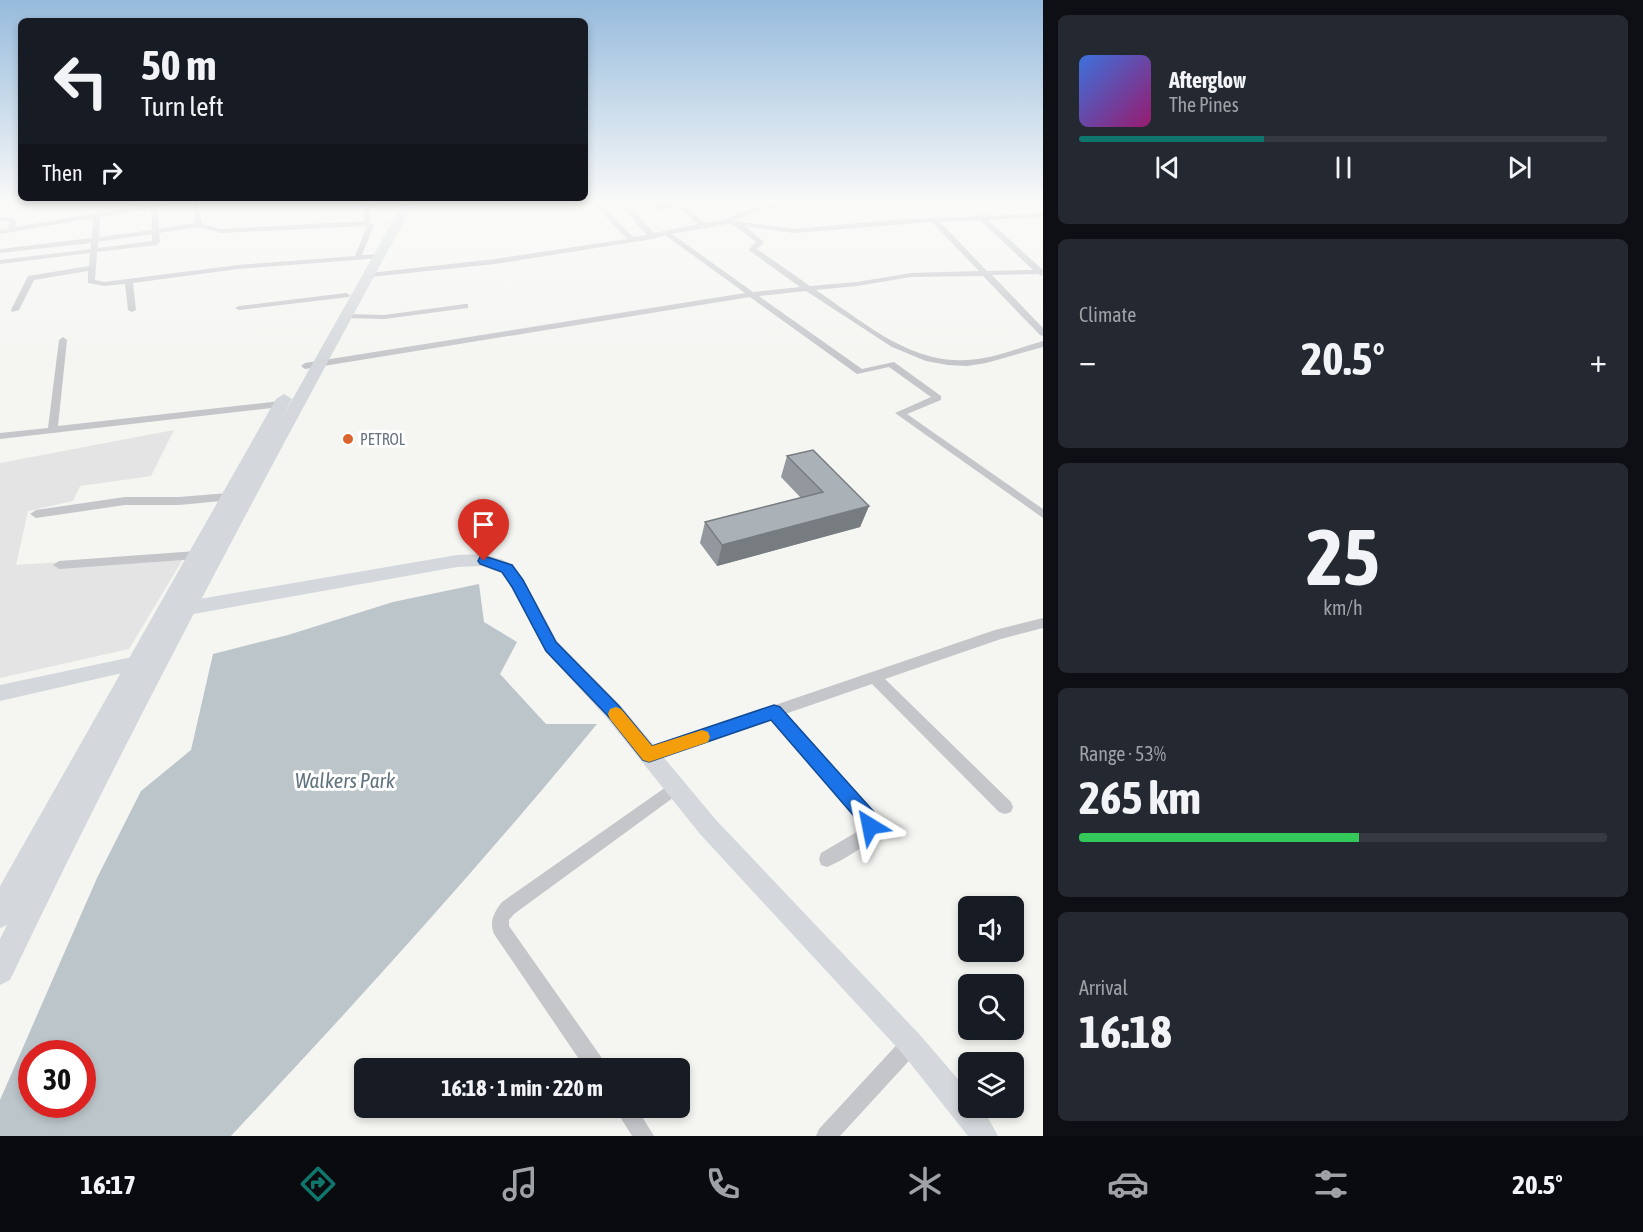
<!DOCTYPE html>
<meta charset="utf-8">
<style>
body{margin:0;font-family:"Asap Condensed",sans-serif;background:#242831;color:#f1f3f6;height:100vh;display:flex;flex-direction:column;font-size:22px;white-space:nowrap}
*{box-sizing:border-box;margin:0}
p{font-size:20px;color:#9ea1a6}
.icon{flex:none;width:33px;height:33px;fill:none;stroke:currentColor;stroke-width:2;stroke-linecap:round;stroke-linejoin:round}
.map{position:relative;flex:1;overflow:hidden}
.panel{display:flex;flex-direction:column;gap:15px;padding:15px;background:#0d0f14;width:600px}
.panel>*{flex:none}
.banner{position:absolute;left:18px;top:18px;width:570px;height:183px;border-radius:9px;box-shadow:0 3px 9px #0003;background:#171b24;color:#f1f3f6;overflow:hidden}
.buttons{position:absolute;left:958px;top:896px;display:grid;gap:12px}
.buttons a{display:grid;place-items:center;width:66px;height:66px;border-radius:9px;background:#171b24;box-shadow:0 3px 9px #0003;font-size:30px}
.speed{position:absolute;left:18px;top:1040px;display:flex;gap:12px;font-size:30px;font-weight:700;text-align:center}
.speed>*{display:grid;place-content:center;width:78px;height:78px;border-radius:50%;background:#171b24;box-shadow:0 3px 9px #0003;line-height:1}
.speed .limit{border:9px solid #d22;background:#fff;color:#111}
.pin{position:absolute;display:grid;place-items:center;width:51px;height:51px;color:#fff;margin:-62px -26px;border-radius:50% 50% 50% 0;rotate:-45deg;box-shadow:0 0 6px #0007}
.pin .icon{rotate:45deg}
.me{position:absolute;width:66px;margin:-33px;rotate:325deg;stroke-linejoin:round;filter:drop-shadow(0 0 4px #0008)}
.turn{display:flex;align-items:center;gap:21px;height:126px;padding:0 24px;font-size:27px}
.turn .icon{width:78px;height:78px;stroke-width:2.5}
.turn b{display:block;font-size:42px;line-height:51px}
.then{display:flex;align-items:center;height:57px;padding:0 24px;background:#0003;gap:12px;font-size:22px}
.big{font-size:45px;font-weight:700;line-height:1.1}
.panel .widget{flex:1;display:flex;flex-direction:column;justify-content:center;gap:9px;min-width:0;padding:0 21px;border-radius:9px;background:#242831}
.panel .dial{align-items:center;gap:0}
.dial b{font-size:78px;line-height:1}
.song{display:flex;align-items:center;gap:18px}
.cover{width:72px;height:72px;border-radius:9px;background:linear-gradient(135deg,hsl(220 70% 55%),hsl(320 70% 35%))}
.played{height:6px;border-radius:3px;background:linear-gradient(90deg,#0f766e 35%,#363941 35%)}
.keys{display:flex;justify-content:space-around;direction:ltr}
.heat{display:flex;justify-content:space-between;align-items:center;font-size:33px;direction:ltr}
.charge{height:9px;border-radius:4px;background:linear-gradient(90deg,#34c759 53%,#363941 0)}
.trip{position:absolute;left:354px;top:1058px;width:336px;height:60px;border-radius:9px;background:#171b24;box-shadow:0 3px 9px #0003;font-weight:700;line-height:60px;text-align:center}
.tab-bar{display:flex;height:96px;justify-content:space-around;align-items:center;background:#090b0e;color:#9ea1a6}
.tab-bar .icon{width:42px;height:42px}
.tab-bar .active{color:#0f766e}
.tab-bar b{font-size:27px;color:#f1f3f6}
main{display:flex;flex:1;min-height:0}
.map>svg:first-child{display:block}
.built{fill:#e3e4e3}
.water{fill:#bcc5ca;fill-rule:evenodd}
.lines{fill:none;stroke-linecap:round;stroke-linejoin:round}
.minor{fill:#c4c6ca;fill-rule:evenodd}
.secondary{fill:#d4d8dc;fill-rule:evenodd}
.trunk{fill:#d4d8dc;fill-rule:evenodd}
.wall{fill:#92989d}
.shaded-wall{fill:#777c80}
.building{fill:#aab1b7;stroke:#777c80;stroke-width:1.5}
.route{fill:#1a73e8;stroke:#114b97;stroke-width:1.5}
.slow{fill:#f59e0b}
.poi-dot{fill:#db662d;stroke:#fff;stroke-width:2}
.labels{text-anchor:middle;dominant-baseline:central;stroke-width:6;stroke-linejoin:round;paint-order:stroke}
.poi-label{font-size:16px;fill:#667382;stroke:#fff;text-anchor:start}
.near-water-label{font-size:21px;font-style:italic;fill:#61737f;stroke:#fff}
</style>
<main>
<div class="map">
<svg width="1043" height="1136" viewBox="0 0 1043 1136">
<rect width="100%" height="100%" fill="#f5f5f2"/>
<path class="built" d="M174 430 151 476 80 486 73 501 28 511 16 565 186 554 129 649 0 678V463Z"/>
<path class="water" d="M479 584 484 622 517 642 500 674 546 724H597C480 866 357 1002 231 1136H0V1100L97 878 141 791 191 750 213 654 288 635 393 602ZM32 1053H82V1104H32Z"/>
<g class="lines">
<path class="minor" d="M155 203H172L157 207 159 229 195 223 192 203H198L202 224 221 229 364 221 365 203H371L370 222 374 225 362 255 381 254 385 256 381 258 238 269 133 283 136 310 132 312 128 310 125 284 104 286 88 283V271L34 280 19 310 12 312 11 310 28 276 89 266 90 253 0 264V260L91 249V243L0 253V249L92 238 93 218 0 234V230L8 229 9 221H0V217L13 218 16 221 15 227ZM151 208 152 230 99 237 100 217ZM367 226 355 256 238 265 104 282 95 280 97 252 157 245 160 242 159 233 199 227 221 233ZM152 234V241L98 248V242Z
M593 203H600L633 237 647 235 619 203H626L654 233 698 224 673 203H680L704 223 725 220 746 210 767 205 812 203 759 210 734 221 794 229 889 220 1043 213V217L988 220 1043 270 1042 276 1038 274 992 275 1043 328V336L1040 335 983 276 911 277 857 286 816 290C861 320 909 364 967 360 993 359 1018 348 1043 341V347L986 363 967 366 948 365 926 361 892 347 806 291 759 296 862 369 894 362 941 396V400L907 414 1043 509V518L895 413 931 397 889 367 857 374 750 297 305 369 301 366 305 363 745 293 665 235 653 239 495 264 370 277 366 275 370 273 495 259 627 239ZM980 220 1033 270 987 271 940 222ZM932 222 979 271 911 273 857 282 810 286 757 249 764 242 745 226 794 233ZM727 224 734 225 756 242 749 249 750 251 800 287 753 292 672 234Z
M346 293 350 295 349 297 239 310 235 308 239 306Z
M465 304H468V308L384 319 346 318 342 316 346 314 384 315Z
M63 337 67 340 58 426 281 401 286 404 281 407 0 439V433L48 428 59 340Z
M228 493 232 494 233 497 232 500 179 505H125L36 518 30 514 36 510 125 497H179Z
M196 551 202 555 196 559 59 569 53 565 59 561Z
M1043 618V628L1001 639 885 679 1011 802 1013 807 1011 812 1005 814 999 812 872 684 785 714 874 813C875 816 878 822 878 826 876 843 841 861 827 867L821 865 819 859 821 853 860 830 861 822 771 719 649 762 644 760 642 755 644 750 649 748 995 630Z
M676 780 681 782 684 787 681 792 514 914 509 920V926L604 1061 607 1068H585L494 934C489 922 494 912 502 902Z
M911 1034 918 1037 921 1044 918 1051 840 1136H816L819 1129 904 1037Z
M614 1107H636L654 1136H632Z"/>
<path class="secondary" d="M481 554 501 559 513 565 524 580 557 641 620 705 716 820 920 1035 969 1092V1107H982L998 1136H968L902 1053 700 834 606 717 545 651 511 587 501 573 481 566 457 567 188 615 182 613 179 608 182 603 188 601 457 555Z
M146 654 153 656 155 661 153 666 0 701V685Z"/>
<path class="trunk" d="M403 203H414C274 460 136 716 10 980L0 985V939L7 925 0 928V886L276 399 284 394 292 399 279 423Z"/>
</g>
<path class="wall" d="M653 203H674L673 207 658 209Z
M787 456 869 506 860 527 717 566 700 543 705 522 801 498 781 477Z"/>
<path class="shaded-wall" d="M659 203H674L673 207 658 209Z
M869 506 860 527 717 566 722 545Z"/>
<path class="building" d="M813 450 869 506 722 545 705 522 823 492 787 456Z"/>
<linearGradient id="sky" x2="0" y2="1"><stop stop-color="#96bbdc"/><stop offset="0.56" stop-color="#fafaf9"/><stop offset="1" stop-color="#fafaf9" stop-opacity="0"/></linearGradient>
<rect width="1043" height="362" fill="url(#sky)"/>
<path class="route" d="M484 556 512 565 523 580 556 642 619 706 652 746 774 705 780 707 874 812 879 826 877 832 870 835 864 832 860 823 771 720 649 762 643 760 608 716 546 651 512 587 502 572 480 564 478 561 480 557Z"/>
<path class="slow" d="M616 707 621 709 652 746 702 730 708 732 710 737 708 742 649 762 643 760 610 719 608 714 610 709Z"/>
<circle class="poi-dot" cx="348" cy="439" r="6"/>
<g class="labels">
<g class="poi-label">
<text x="360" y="439">PETROL</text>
</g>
<g class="near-water-label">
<text x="345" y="780">Walkers Park</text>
</g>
</g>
</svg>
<div class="buttons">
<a><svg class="icon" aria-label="sound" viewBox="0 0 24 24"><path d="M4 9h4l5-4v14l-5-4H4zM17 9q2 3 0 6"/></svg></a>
<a><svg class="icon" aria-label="search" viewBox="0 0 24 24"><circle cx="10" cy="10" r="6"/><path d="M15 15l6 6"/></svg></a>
<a><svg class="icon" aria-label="layers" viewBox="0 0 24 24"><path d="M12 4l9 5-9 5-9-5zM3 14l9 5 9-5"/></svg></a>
</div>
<div class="speed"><div class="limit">30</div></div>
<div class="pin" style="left:484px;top:561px;background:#d93025"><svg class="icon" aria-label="arrive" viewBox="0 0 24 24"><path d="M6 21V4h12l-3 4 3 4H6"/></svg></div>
<svg class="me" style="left:870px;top:826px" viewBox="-20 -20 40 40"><path d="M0-17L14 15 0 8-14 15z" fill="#1a73e8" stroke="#fff" stroke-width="4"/></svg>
<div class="trip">16:18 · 1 min · 220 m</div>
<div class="banner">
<div class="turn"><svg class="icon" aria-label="left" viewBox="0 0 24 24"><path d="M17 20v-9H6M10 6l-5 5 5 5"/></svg><div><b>50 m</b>Turn left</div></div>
<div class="then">Then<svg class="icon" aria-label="right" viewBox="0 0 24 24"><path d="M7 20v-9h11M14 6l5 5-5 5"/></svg></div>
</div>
</div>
<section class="panel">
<div class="widget">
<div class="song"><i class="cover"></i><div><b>Afterglow</b><p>The Pines</p></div></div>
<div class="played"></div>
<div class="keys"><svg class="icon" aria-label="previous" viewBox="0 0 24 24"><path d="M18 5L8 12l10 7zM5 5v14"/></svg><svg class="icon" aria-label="pause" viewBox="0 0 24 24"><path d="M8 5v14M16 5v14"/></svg><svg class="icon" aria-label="next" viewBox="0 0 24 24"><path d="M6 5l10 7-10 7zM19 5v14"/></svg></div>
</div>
<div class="widget"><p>Climate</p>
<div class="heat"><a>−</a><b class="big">20.5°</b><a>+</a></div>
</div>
<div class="widget dial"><b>25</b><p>km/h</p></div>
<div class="widget"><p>Range · 53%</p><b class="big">265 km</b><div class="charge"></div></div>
<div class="widget"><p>Arrival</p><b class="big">16:18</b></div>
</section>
</main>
<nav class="tab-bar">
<b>16:17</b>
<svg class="icon active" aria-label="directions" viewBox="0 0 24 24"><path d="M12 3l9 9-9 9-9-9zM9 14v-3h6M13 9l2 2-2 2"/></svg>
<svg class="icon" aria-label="music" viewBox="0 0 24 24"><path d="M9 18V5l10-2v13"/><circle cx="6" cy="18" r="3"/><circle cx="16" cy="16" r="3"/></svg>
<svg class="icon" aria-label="phone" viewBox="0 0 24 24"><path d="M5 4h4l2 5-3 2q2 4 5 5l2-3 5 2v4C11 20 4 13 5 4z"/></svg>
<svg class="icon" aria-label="climate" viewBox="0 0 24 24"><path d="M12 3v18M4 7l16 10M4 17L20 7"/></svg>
<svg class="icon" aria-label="car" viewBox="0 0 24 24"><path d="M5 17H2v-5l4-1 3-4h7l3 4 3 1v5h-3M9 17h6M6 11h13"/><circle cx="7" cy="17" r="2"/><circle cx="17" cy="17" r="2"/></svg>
<svg class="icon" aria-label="filters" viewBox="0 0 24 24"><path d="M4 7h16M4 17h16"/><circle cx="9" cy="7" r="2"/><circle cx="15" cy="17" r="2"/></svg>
<b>20.5°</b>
</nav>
